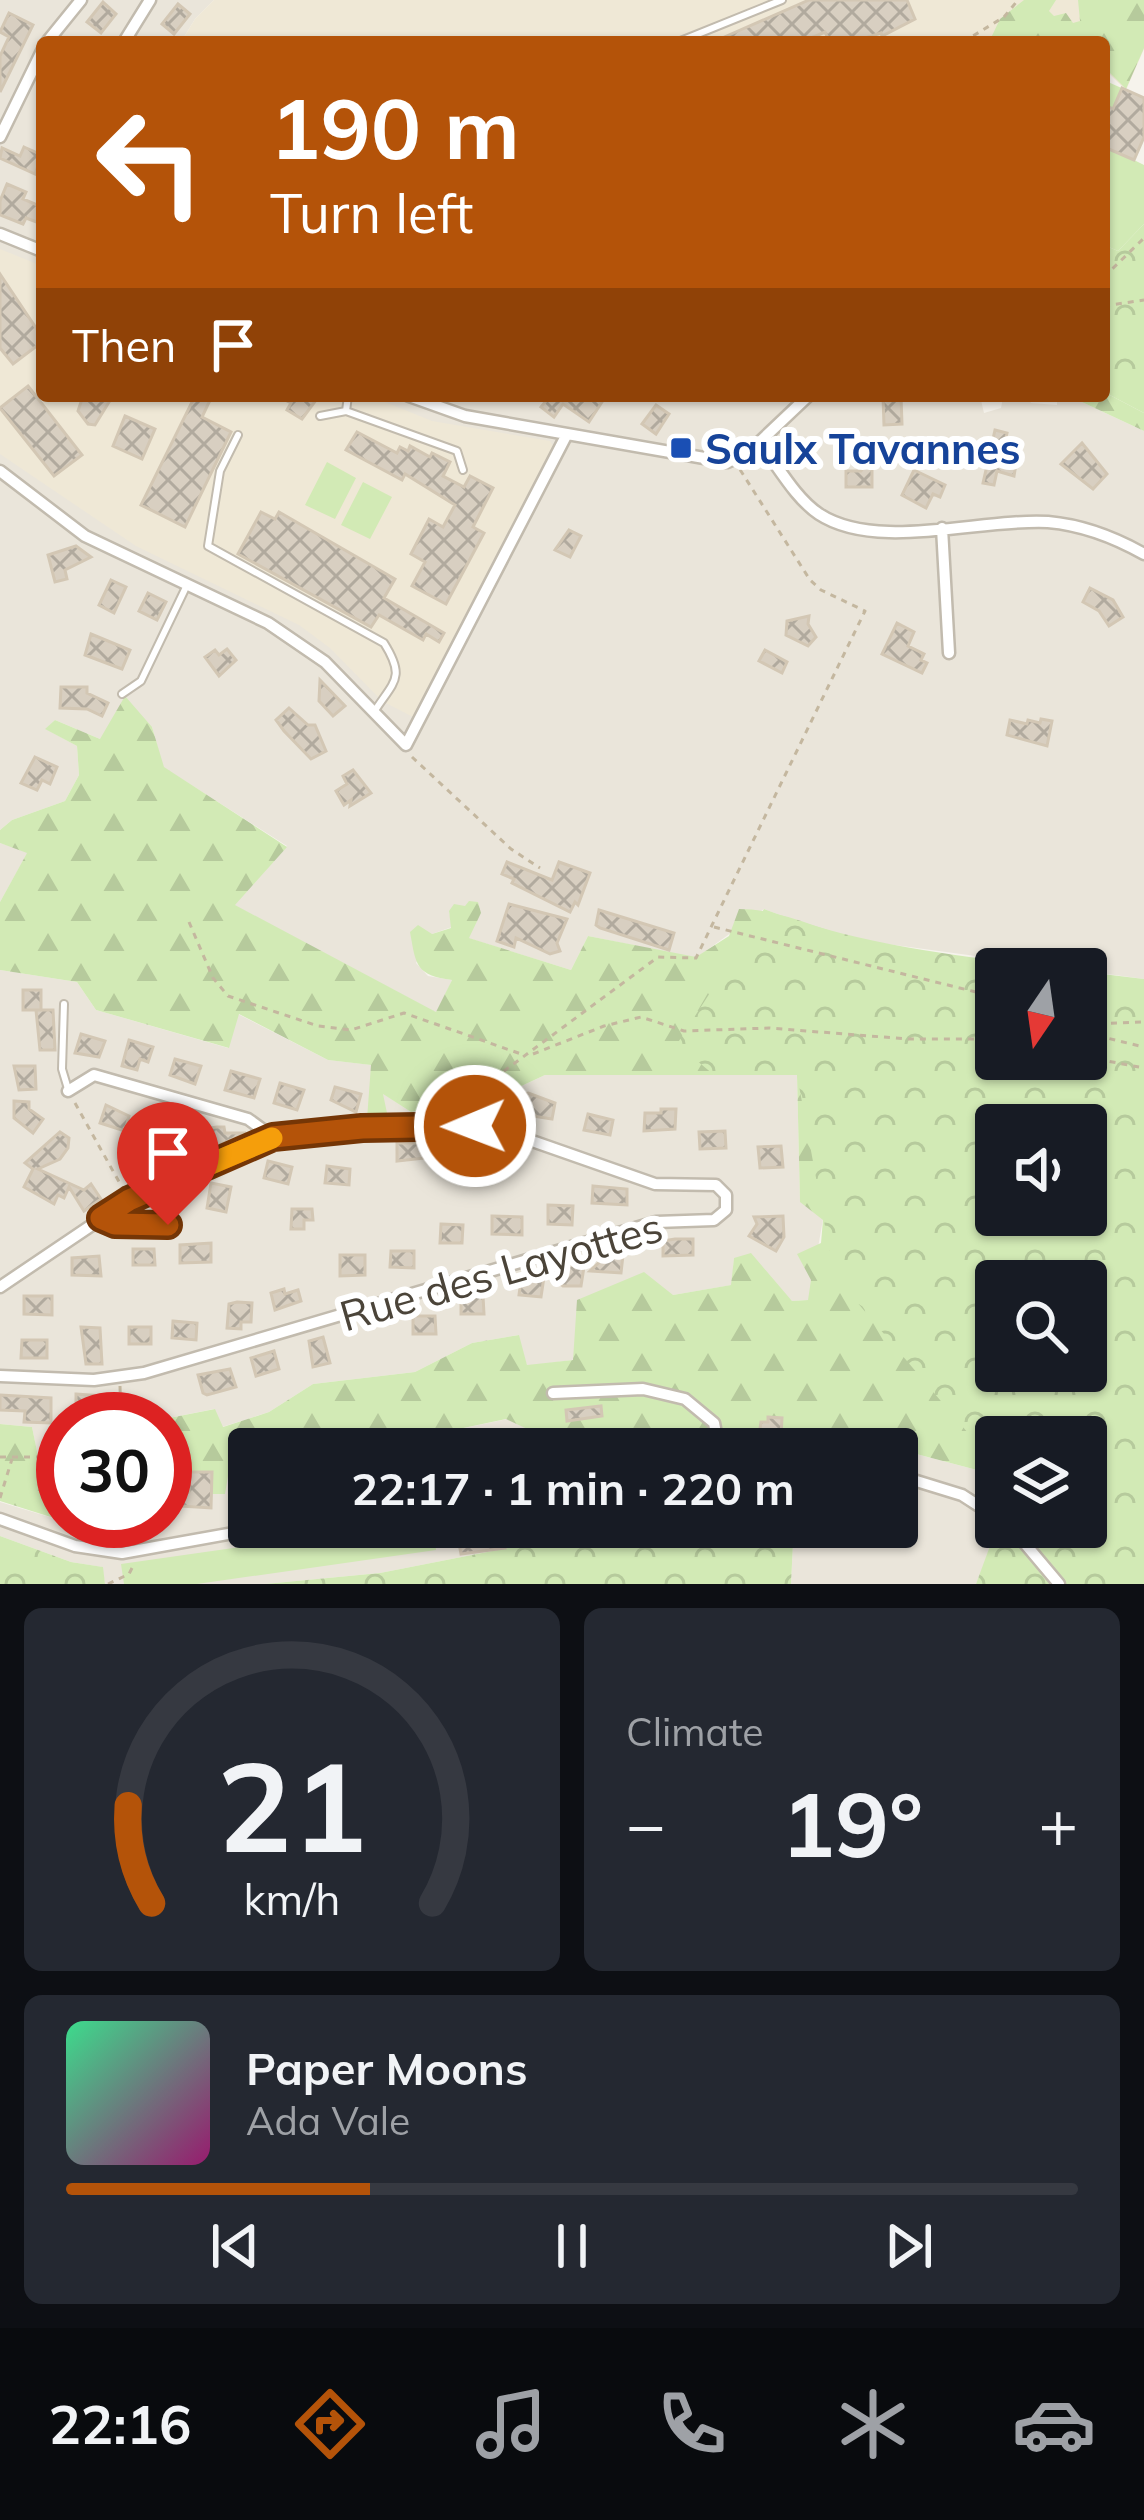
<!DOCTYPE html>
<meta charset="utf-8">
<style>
body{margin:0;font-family:Mulish,sans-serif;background:#242831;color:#f1f3f6;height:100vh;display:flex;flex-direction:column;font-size:45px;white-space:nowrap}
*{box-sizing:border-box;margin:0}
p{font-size:39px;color:#9ea1a6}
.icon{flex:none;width:66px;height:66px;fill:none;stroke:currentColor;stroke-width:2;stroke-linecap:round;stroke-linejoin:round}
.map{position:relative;height:1584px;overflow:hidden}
.side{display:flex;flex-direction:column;gap:24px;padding:24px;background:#0d0f14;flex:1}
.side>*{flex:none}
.top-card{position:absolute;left:36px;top:36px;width:1074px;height:366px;border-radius:12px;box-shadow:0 3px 9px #0004;background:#b45309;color:#fff;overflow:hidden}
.needle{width:78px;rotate:193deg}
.buttons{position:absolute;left:975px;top:948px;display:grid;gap:24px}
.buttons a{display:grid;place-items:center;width:132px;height:132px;border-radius:12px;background:#171b24;box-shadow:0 3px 9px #0004;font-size:60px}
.speed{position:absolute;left:36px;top:1392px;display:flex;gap:24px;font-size:60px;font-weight:700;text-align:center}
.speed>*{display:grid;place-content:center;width:156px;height:156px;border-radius:50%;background:#171b24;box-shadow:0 3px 9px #0004;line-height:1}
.speed .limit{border:18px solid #d22;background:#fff;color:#111}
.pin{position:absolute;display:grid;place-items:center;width:102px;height:102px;color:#fff;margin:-123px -51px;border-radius:50% 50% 50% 0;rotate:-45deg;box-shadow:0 0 12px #0007}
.pin .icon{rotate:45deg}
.me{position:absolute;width:132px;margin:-66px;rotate:269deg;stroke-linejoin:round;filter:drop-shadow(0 0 9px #0008)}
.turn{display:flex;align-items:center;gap:42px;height:252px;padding:0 36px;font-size:54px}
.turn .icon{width:156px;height:156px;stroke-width:2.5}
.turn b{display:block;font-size:84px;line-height:102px}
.then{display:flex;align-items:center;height:114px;padding:0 36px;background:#0003;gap:24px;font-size:45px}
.big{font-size:90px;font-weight:700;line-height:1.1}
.side .card{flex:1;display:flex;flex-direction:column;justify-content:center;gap:18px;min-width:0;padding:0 42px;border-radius:18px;background:#242831}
.side .dial{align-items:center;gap:0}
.dial svg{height:312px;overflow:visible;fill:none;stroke:#363941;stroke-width:7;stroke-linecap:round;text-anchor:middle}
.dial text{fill:#f1f3f6;stroke:none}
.song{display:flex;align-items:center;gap:36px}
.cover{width:144px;height:144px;border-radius:18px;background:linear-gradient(135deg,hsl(150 70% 55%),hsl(320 70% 35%))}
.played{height:12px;border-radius:6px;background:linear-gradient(90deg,#b45309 30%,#363941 30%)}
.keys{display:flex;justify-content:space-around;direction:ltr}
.heat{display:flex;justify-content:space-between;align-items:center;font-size:66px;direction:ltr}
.side .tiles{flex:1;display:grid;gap:24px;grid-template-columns:1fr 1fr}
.card:last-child{grid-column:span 2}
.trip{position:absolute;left:228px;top:1428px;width:690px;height:120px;border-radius:12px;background:#171b24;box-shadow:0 3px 9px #0004;font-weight:700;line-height:120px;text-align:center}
.menu{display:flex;height:192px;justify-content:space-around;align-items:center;background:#090b0e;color:#9ea1a6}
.menu .icon{width:84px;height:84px}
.menu .active{color:#b45309}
.menu b{font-size:54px;color:#f1f3f6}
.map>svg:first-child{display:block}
.residential{fill:#eae5da}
.education{fill:#efe8d6}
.grass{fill:#d2eab5}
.forest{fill:url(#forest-firs);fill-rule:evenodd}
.park{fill:url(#park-crowns);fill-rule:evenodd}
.building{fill:url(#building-cross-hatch);stroke:#d3c7b4;stroke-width:3}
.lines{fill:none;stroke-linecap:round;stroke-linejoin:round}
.lane-casing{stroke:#c2bbae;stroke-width:10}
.street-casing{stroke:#c2bbae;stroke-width:15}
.path{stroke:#c4b79f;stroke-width:3;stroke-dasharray:6 6;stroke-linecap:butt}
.lane{stroke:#fff;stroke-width:6}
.street{stroke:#fff;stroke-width:10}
.route-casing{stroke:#753606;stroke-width:30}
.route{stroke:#b45309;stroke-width:21}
.slow{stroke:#f59e0b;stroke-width:21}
.transit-dot{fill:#1a4fb4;stroke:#fff;stroke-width:4.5}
.labels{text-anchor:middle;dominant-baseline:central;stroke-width:12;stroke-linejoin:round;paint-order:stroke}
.transit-label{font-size:42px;font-weight:bold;fill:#164399;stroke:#fff;text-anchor:start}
.street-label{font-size:42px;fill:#4b4439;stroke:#fff}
</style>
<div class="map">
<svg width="1144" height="1584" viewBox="0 0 1144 1584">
<defs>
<pattern id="forest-firs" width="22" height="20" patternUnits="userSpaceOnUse" patternTransform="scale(3)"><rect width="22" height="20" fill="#d2eab5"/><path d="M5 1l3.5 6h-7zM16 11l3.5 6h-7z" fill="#b6ca9c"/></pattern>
<pattern id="park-crowns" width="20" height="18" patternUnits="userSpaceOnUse" patternTransform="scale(3)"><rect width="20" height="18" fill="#d2eab5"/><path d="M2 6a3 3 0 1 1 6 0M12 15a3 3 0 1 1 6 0" fill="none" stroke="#b6ca9c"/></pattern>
<pattern id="building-cross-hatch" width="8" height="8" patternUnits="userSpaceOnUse" patternTransform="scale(3)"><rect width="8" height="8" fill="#d8cfc1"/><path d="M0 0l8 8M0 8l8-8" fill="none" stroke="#b1aa9e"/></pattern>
</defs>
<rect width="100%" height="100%" fill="#f6f3ec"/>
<path class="residential" d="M0 0H214L195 19 181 42H42V396H980L984 413 1001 408 1003 397H1027L1031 403 1057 405V396H1069L1144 431V979L865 941 812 927 764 909 696 958 588 936 571 970 468 938 481 913 465 906 449 911 452 927 432 934 416 963 428 976 452 980 437 1013 234 905 287 846 163 767 152 727 100 739 55 720 46 729 77 746 79 775 65 801 12 820 0 830Z
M0 843 28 852 0 902Z
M0 970 77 982 96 1010 228 1048 238 1014 328 1060 372 1065 368 1118 382 1093 411 1112 441 1106 501 1121 504 1094 545 1075H797L800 1201 823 1219 809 1300 792 1301 734 1258 732 1285 673 1295 573 1360 527 1366 518 1335 472 1343 415 1372 313 1384 269 1412 222 1427 214 1409 164 1419H63V1461L39 1462 32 1427 0 1424Z
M507 1419 570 1449H364Z
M727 1433 867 1441 896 1449H604Z
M272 1444 276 1449H249V1527H614L380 1573 265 1584H105L102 1567 71 1562 0 1536V1502L56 1519 63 1513V1521H165V1494H224L232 1446Z
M897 1449 996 1475 995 1540 976 1584H791L793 1543 766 1540 764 1527H897Z"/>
<path class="education" d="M214 0H1144V49L1126 90 1104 69V42H181L195 19Z
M0 249 42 266V396H370L432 421 550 441 555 450 415 718 382 701 330 648 299 625 136 546 0 454Z"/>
<path class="grass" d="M1108 82 1144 98V137L1134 160 1144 165V224L1118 251 1104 245V89Z
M327 462 356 478 335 519 305 505Z
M363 482 392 497 370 539 341 525Z
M380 1527H433L436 1550 197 1584H124L121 1564Z"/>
<path class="forest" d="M1024 0H1056L1049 11 1054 16 1066 13 1073 23 1080 21 1078 0H1144V48L1126 89 1104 67V42H989L1000 19Z
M1104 392 1144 413V431L1069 396H1104Z
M125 696 152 727 164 767 287 847 235 905 436 1012 452 980C416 975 416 966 410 932L418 925 432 934 451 928 449 911 454 904 465 906 469 901 478 902 481 913 469 938 571 970 588 936 696 957 729 936 739 909C782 909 824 932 866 941 931 955 997 961 1063 969H996L706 1037 714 1075H545L504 1094 502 1121 441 1106 411 1112 383 1094 387 1113 367 1119 371 1065 328 1060 239 1014 229 1048 96 1010 77 982 0 970V902L27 853 0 843V830L12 820 65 801 79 775 77 746 45 729 55 720 100 739Z
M797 1075 1144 1113V1357L996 1437V1475L867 1441 727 1433 604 1449H570L506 1419 364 1449H276L271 1444 233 1446 225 1494H165L164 1419 215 1409 223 1427 269 1412 313 1384 415 1372 472 1343 519 1335 527 1365 573 1360 577 1300 644 1272 673 1295 731 1285 734 1258 751 1253 792 1301 808 1300 811 1280 797 1254 821 1243 823 1220 800 1202ZM996 1125H1086V1215H996ZM996 1281H1086V1371H996Z
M0 1424 32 1427 39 1461H63V1513L57 1519 0 1501Z"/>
<path class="park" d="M1144 224V413L1104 392V245L1118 251Z
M764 909C861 946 961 956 1063 969H996V1059H1086V972L1144 979V1584H976L997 1527H1086V1437H996V1466L834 1275 797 1075H714L677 1044ZM996 1125H1086V1215H996ZM996 1281H1086V1371H996Z
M614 1527H764L766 1540 793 1543 791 1584H265L380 1573Z
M0 1536 71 1562 103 1567 105 1584H0Z"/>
<path class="building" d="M809 0H907L915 19 882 36 881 33 853 42H830L825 32 802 42H713Z
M103 2 116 14 101 33 87 22Z
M178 4 190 14 174 34 162 24Z
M9 13 33 25 0 92V56L9 37 0 32Z
M1122 88 1144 98V137L1134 160 1104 147V118L1109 107 1113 109Z
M24 147 42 155 35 174 0 158 2 148 20 156Z
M7 184 26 192 23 199 42 207V224L26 218 23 224 0 215V201Z
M0 274 42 337V342L13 364 0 348Z
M28 386 82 455 54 476 0 408Z
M83 396H102L109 402 95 425 88 424 78 411Z
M195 396H212L202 417 231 432 185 527 141 505Z
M277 396H319L302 419 287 410 291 403Z
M550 396H593L602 402 589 422 563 404 554 417 541 407Z
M883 396H901L902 424 884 425Z
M656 405 669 414 656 434 642 424Z
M125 416 155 429 142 459 113 446Z
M995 430 1007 433 1004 446 1016 449 1013 463 1016 464 1014 476 997 471 994 485 983 483Z
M357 432 397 453 400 447 408 451 410 446 430 457 432 453 450 462 443 476 464 487 470 476 493 488 473 527 484 533 446 604 412 586 425 562 411 554 429 519 443 527 455 505 405 474 402 480 346 450Z
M1082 443 1107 474 1093 489 1061 464Z
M872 453V487H846V471H861Z
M914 470 945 485 940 497 933 494 926 508 902 495Z
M261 512 275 519 279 512 395 579 384 598 444 633 439 642 426 634 423 640 379 615 371 627 238 554Z
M569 530 581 536 570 557 555 550Z
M76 546 91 557 65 570 67 579 55 582 48 555Z
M111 580 126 587 114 613 99 605Z
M1090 588 1113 600 1123 617 1109 626 1099 611 1083 602Z
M148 593 166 602 157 620 139 611Z
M809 616 808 624 816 637 808 646 786 635 787 621Z
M897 623 914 632 908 646 924 654 921 660 927 663 922 673 882 654Z
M91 634 130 650 122 669 85 655Z
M227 649 236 660 219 676 205 657 215 650 219 655Z
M765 650 787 662 782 673 759 661Z
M320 680 345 706 333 716 319 701Z
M61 687H87V693L108 703 102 716 87 709 60 708Z
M289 708 308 725H315L326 751 311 759 284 731 276 720Z
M1041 719 1052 721 1047 746 1007 735 1010 720 1027 724 1028 720 1040 723Z
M35 757 57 767 50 784 42 780 37 790 21 783Z
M353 770 371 793 350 806 351 800 344 805 336 791 347 784 343 776Z
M507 862 552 880 559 862 590 873 578 905 575 902 570 912 512 883 514 879 502 874Z
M509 904 567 919 557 943 560 951 550 954 516 938 514 947 497 941Z
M599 910 674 933 669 950 600 928 596 925Z
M23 990H41V1010H23Z
M36 1010H53L55 1050H40Z
M81 1034 105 1041 99 1057 75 1053Z
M129 1040 153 1047 148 1062 140 1059 137 1070 122 1066Z
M175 1059 201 1066 195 1084 170 1075Z
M14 1066H35L36 1089 19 1090Z
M231 1071 260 1079 254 1098 225 1090Z
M280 1083 304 1090 297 1110 274 1103Z
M335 1087 361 1094 356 1112 331 1100Z
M528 1093 555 1103 552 1119 520 1114 515 1096Z
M14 1101 29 1102V1109L43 1119 33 1133 14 1118Z
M106 1105 129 1116 125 1131 100 1123Z
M661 1109H676L675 1129 644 1131 645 1113H661Z
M588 1114 613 1120 610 1135 584 1130Z
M217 1127H224L225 1133H246L192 1157 191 1131Z
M725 1131 726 1148 700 1149 699 1132Z
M60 1132 69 1138 68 1148 60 1159 38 1169 84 1190 91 1184 101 1199 84 1211 69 1187 64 1198 58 1195 54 1204 24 1187 33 1169 25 1163Z
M135 1142 153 1148 144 1174 126 1167Z
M397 1143H425V1158L397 1161Z
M497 1146 509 1147 506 1175 449 1178V1160L491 1162Z
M781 1146 783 1167 760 1168 758 1147Z
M268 1161 292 1167 288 1184 264 1178Z
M327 1166 350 1169 349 1185 325 1183Z
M211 1183 231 1187 226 1212 207 1208Z
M593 1186 627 1189V1205L592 1203Z
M548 1205 573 1206 572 1225 548 1224Z
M292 1209H312L313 1220H304V1229H291Z
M492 1216 522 1217V1235L492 1234Z
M783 1216 784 1237 776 1251 749 1236 757 1224 754 1217Z
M441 1224 463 1225 462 1243H440Z
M675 1239H693V1255L663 1256V1241Z
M211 1243V1262L180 1263V1245Z
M133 1249H154L155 1265H133Z
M391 1251H414V1268L390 1267Z
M609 1253 623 1255 621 1273 590 1271Z
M340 1255H365V1275L340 1276Z
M99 1256 101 1276 72 1275V1258Z
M568 1265 584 1267 581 1286H563L552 1277 558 1269H567Z
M533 1275 544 1277 541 1297 519 1295 521 1280 528 1281Z
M284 1289 285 1294 298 1290 301 1301 275 1310 271 1293Z
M24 1296H52V1315L24 1314Z
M483 1296 484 1314H461V1297Z
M237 1302 252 1303 251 1322H241V1329L227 1328 229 1304Z
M413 1316H435L436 1334H413Z
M173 1321 197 1323 196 1340 172 1338Z
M81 1327 100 1328 102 1364H86Z
M129 1327H151V1344H129Z
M323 1337 330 1363 313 1367 309 1341Z
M22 1340H47V1358H21Z
M274 1351 279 1369 256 1376 251 1358Z
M230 1369 236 1387 207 1395 203 1393 198 1375Z
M76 1394 102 1396V1412L76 1411Z
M0 1395 51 1398V1423L24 1422 25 1411 0 1410Z
M601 1406 602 1416 567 1421 566 1410Z
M768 1417 782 1418 781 1437 759 1435 761 1422H768Z
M399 1431 402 1443 383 1449H352Z
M189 1472H212L211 1508 180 1506 166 1512 165 1497 189 1492Z
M487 1527H522L523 1533 503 1536 505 1548 461 1554 457 1532Z
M796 1527H815L814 1542 796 1543Z"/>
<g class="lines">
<g class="lane-casing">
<path id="lane" d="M678 42 782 0
M348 396 346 411 457 451 463 470
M320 416 346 411
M238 435 220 471 208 546 384 643C406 678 394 681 374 712
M122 694 141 681 187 585
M64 1004 62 1069 68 1089
M101 1218 115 1224 168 1225
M770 1527V1530"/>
</g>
<g class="street-casing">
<path id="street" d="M47 42 81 0
M124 42 150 0
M0 137 42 51
M0 234 42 251
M409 396 465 416 727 462 748 453 808 396
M760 443C778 466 795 498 819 514 877 552 982 518 1048 522 1082 525 1114 537 1144 554
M0 471 85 536 268 623 325 662 406 745 567 434
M942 528 949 653
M68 1091 94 1075 248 1119 273 1137
M0 1287 129 1200 273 1137 362 1128 475 1126 535 1142 655 1184 716 1185 726 1195V1210L714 1220 656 1222 144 1373 94 1380 0 1376
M553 1393 643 1389 685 1399 714 1423 719 1449
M897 1475 962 1495 996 1517
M0 1519 75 1546 122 1553 267 1527
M1011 1527 1059 1584"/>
</g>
<path class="path" d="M963 42 1004 17 1018 0
M1104 277 1144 238
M1104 306 1144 300
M412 757 511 849 540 868
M189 922 213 978 228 996 318 1026 351 1030 404 1013 524 1055
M714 927 996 997
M1087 1024 1144 1022
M1086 1033 1144 1047
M533 1054 604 1026 641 1017 684 1031 769 1028 908 1039H996
M1086 1057 1144 1068
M75 1103 123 1189
M446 1114 658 957 696 958 865 611 821 590 810 580 739 468
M120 1386 121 1419
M0 1457H63
M0 1498 12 1459
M108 1584 129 1574 134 1564"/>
<use href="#lane" class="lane"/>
<use href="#street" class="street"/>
</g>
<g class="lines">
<g class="route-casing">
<path id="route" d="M168 1225 115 1224 101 1218 129 1200 273 1137 362 1128 475 1126"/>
</g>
<use href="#route" class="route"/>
<path class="slow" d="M187 1174 272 1138"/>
</g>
<rect class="transit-dot" x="669" y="436" width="24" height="24" rx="6"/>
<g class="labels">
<g class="transit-label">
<text x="705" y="448">Saulx Tavannes</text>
</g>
<g class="street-label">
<text transform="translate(501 1271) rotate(-16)">Rue des Layottes</text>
</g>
</g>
</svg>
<div class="buttons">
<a><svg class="needle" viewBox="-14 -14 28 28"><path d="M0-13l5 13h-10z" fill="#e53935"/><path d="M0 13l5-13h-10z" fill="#9ea1a6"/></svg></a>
<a><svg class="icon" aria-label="sound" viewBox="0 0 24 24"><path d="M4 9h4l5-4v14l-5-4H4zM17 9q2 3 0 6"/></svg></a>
<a><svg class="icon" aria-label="search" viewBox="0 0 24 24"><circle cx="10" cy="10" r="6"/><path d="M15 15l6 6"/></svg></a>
<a><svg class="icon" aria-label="layers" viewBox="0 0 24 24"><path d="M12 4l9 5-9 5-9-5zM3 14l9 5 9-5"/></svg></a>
</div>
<div class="speed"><div class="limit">30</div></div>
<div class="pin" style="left:168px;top:1225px;background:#d93025"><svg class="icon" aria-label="arrive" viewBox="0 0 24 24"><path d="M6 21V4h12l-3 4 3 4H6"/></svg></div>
<svg class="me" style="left:475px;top:1126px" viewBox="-20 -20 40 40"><circle r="17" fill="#b45309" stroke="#fff" stroke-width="3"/><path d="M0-11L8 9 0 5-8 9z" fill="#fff"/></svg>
<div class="trip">22:17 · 1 min · 220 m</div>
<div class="top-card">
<div class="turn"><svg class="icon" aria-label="left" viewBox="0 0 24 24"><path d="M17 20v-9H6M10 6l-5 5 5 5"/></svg><div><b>190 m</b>Turn left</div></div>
<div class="then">Then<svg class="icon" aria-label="arrive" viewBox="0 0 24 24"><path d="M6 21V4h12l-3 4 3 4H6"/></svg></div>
</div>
</div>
<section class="side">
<div class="tiles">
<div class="card dial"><svg viewBox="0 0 100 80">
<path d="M14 69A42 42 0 1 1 86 69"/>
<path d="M14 69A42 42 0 0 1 8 44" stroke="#b45309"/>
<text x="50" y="56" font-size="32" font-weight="700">21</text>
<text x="50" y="72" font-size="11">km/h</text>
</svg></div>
<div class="card"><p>Climate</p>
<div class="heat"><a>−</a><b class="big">19°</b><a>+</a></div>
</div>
<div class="card">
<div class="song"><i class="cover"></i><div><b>Paper Moons</b><p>Ada Vale</p></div></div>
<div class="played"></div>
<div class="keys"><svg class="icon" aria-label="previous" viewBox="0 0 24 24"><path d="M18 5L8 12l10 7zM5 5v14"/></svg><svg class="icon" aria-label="pause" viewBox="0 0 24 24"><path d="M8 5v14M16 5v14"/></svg><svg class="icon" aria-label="next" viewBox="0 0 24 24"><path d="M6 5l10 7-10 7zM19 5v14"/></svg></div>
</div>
</div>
</section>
<nav class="menu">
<b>22:16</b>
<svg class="icon active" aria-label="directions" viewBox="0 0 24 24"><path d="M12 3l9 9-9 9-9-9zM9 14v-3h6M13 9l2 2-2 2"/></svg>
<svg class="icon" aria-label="music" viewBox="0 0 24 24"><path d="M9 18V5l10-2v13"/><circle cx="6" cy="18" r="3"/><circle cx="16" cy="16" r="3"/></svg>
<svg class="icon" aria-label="phone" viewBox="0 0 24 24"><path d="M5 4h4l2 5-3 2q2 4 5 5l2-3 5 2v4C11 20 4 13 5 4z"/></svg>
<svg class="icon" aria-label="climate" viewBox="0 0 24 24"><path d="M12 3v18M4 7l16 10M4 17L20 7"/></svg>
<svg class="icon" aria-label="car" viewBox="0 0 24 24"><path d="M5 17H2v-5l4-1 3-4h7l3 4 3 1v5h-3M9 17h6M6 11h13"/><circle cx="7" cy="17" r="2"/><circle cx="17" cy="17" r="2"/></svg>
</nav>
